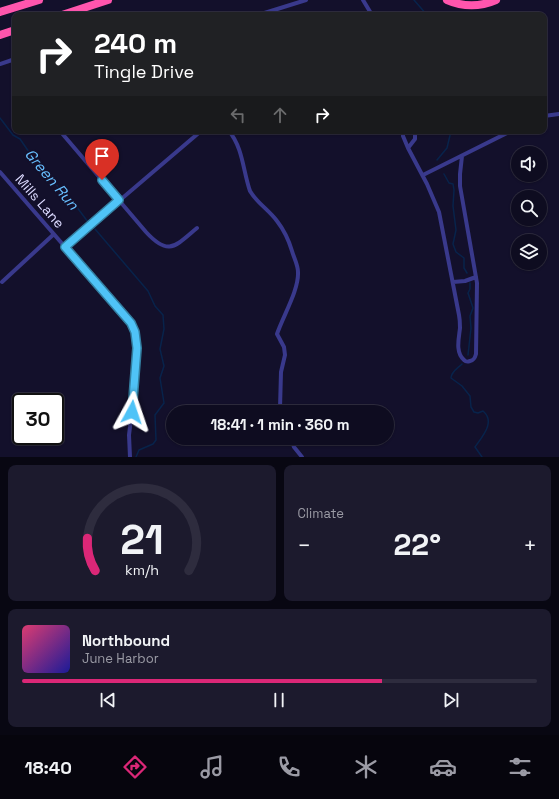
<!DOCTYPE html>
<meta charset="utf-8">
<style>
body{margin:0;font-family:"Space Grotesk",sans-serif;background:#1c1a2d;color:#f1f3f6;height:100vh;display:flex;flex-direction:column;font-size:15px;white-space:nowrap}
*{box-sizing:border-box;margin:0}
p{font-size:13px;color:#9b9ba5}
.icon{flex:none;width:22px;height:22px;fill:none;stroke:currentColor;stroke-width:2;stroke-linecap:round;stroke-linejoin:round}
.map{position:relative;height:457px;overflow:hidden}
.side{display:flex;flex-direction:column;gap:8px;padding:8px;background:#080712;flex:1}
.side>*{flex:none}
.top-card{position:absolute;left:12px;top:12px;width:535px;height:122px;border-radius:8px;box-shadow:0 1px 3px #0004,0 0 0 1px #2e2c3e;background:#202124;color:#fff;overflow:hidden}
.fabs{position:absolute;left:511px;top:146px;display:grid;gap:8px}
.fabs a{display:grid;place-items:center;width:36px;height:36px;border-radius:50%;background:#0e0c20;box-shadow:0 1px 3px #0004,0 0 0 1px #2e2c3e;font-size:20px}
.speed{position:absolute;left:12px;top:393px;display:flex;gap:8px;font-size:20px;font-weight:700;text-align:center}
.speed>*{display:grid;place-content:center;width:52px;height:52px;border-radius:50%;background:#0e0c20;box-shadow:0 1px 3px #0004,0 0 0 1px #2e2c3e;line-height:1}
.speed .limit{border:2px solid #111;border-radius:6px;background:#fff;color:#111}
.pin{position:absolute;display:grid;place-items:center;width:34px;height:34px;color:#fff;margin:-41px -17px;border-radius:50% 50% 50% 0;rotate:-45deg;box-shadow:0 0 4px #0007}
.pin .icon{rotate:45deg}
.me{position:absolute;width:44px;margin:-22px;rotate:5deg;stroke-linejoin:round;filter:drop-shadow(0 0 3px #0008)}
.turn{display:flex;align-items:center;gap:14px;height:84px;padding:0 16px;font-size:18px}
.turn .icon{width:52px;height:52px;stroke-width:2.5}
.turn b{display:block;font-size:28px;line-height:34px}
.lanes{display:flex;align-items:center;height:38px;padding:0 16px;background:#0003;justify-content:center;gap:20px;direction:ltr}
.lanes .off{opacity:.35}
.big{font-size:30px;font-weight:600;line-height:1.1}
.side .card{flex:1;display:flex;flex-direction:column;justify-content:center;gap:6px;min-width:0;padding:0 14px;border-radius:8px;background:#1c1a2d}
.side .dial{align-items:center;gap:0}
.dial svg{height:104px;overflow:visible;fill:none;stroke:#2e2c3e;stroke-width:7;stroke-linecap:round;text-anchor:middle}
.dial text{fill:#f1f3f6;stroke:none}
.song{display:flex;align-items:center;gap:12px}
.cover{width:48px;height:48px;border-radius:6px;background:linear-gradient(135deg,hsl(340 70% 55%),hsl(240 70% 35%))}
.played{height:4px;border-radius:2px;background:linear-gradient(90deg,#db2777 70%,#2e2c3e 70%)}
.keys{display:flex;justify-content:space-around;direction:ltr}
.heat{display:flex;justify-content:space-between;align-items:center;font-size:22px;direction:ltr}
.side .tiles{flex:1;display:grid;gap:8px;grid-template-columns:1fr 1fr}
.card:last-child{grid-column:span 2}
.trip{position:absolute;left:166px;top:405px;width:228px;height:40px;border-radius:20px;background:#0e0c20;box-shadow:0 1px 3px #0004,0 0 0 1px #2e2c3e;font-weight:600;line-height:40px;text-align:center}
.tabs{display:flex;height:64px;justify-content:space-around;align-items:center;background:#06050d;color:#9b9ba5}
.tabs .icon{width:28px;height:28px}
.tabs .current{color:#db2777}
.tabs b{font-size:18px;color:#f1f3f6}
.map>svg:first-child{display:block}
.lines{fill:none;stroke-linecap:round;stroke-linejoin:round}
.stream{stroke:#08234b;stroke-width:1.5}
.street{stroke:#39398c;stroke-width:4}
.highway{stroke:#ff55ad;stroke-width:8}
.route-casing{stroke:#337fa1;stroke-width:10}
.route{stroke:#4fc3f7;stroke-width:7}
.labels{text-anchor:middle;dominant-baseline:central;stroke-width:4;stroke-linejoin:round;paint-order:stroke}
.street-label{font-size:14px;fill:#dcdaff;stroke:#13102b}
.water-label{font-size:15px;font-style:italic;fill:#68bfff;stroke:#13102b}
</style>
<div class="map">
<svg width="559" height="457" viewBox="0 0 559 457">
<rect width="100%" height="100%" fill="#13102b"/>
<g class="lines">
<path class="stream" d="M414 0 427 15
M0 118 13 135 20 139 29 152 43 167 62 192 70 198 88 222
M437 160 447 148 451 131
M444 174 449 183 453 184 454 190 453 206 456 230 453 244 456 252 464 258V268L467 273
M95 229 148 291 155 306 163 315 164 329 160 349 164 366 160 378 164 403 155 415 156 440 153 444 139 450 136 457
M468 355 471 328 470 316 473 308 468 293 470 289V283
M462 364C458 368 451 372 451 378L462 386 470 396 471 407 474 412 478 413 483 411C496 422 482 437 475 447L482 457"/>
<path class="street" d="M363 0 372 15
M258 15 306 0
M0 64 15 59
M544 116 559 114
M60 131 146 232C169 257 175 246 197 228
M229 131C243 148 243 171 250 191 257 203 269 210 277 221 284 230 289 241 292 251 294 258 298 265 298 272 299 290 283 316 277 334L284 347 285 355 281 372 280 408 281 412
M403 131V136L408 148 415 139V131
M408 148 427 184 439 212 459 315C460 320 460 324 460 328 459 338 455 352 464 360 466 362 467 362 470 361 474 360 475 358 476 354L477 283 460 186V174L462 156
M0 172 131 323 135 332 137 348 130 427 129 435 130 457
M423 175 511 131
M65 247 201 131
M2 282 54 234
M453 282 465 281 476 277
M291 438 294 447 302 457"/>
<path class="highway" d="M447 0C463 7 480 7 496 0
M0 12 39 0
M62 15 108 0
M0 35 15 30"/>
</g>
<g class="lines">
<g class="route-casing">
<path id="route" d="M102 180 119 200 65 247 131 323 135 332 137 348 132 412"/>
</g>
<use href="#route" class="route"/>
</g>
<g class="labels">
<g class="street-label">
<text transform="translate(40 201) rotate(49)">Mills Lane</text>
</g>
<g class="water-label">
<text transform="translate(52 179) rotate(50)">Green Run</text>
</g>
</g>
</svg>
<div class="fabs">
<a><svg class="icon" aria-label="sound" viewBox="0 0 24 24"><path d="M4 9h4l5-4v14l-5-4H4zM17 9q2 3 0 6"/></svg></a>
<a><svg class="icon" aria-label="search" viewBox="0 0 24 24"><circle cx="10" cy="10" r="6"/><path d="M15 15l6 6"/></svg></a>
<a><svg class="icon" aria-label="layers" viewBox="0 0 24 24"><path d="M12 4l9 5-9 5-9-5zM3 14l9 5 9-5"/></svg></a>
</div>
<div class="speed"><div class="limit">30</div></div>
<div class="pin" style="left:102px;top:180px;background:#d93025"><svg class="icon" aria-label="arrive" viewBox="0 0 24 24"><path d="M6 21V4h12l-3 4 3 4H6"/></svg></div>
<svg class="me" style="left:132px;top:412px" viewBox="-20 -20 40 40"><path d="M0-17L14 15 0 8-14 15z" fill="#4fc3f7" stroke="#fff" stroke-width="4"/></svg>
<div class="trip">18:41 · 1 min · 360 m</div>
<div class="top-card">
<div class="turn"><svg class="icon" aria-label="right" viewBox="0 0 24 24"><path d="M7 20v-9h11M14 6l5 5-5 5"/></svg><div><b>240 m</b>Tingle Drive</div></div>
<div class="lanes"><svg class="icon off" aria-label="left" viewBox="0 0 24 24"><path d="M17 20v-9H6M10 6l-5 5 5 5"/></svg><svg class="icon off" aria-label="ahead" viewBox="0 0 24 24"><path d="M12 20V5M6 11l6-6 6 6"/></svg><svg class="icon" aria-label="right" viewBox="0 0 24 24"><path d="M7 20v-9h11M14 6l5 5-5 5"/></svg></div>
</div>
</div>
<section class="side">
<div class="tiles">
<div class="card dial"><svg viewBox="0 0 100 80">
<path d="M14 69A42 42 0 1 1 86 69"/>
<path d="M14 69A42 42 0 0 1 8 44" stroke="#db2777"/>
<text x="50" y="56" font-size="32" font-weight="700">21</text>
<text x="50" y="72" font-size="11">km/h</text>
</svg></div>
<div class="card"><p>Climate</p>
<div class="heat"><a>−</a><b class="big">22°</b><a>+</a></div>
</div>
<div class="card">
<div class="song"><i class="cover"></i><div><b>Northbound</b><p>June Harbor</p></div></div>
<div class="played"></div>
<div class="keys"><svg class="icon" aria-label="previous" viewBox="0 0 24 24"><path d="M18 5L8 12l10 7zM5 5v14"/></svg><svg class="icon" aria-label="pause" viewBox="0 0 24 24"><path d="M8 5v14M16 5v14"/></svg><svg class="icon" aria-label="next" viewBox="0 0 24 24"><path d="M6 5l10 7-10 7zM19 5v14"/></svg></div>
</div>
</div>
</section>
<nav class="tabs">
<b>18:40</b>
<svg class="icon current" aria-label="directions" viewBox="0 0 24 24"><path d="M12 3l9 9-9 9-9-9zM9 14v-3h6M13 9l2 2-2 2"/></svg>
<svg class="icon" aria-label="music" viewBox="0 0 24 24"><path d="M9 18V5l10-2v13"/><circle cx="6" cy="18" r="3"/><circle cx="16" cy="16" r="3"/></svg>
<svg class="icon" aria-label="phone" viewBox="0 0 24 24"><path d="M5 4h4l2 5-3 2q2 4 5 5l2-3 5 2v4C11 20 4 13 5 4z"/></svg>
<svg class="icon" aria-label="climate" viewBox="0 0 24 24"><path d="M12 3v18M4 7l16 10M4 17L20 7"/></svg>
<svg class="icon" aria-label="car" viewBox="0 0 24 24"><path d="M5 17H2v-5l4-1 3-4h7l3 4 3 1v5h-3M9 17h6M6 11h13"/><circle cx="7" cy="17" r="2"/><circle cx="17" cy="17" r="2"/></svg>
<svg class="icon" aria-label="filters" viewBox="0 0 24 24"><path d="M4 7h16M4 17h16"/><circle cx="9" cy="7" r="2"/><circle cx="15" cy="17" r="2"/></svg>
</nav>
